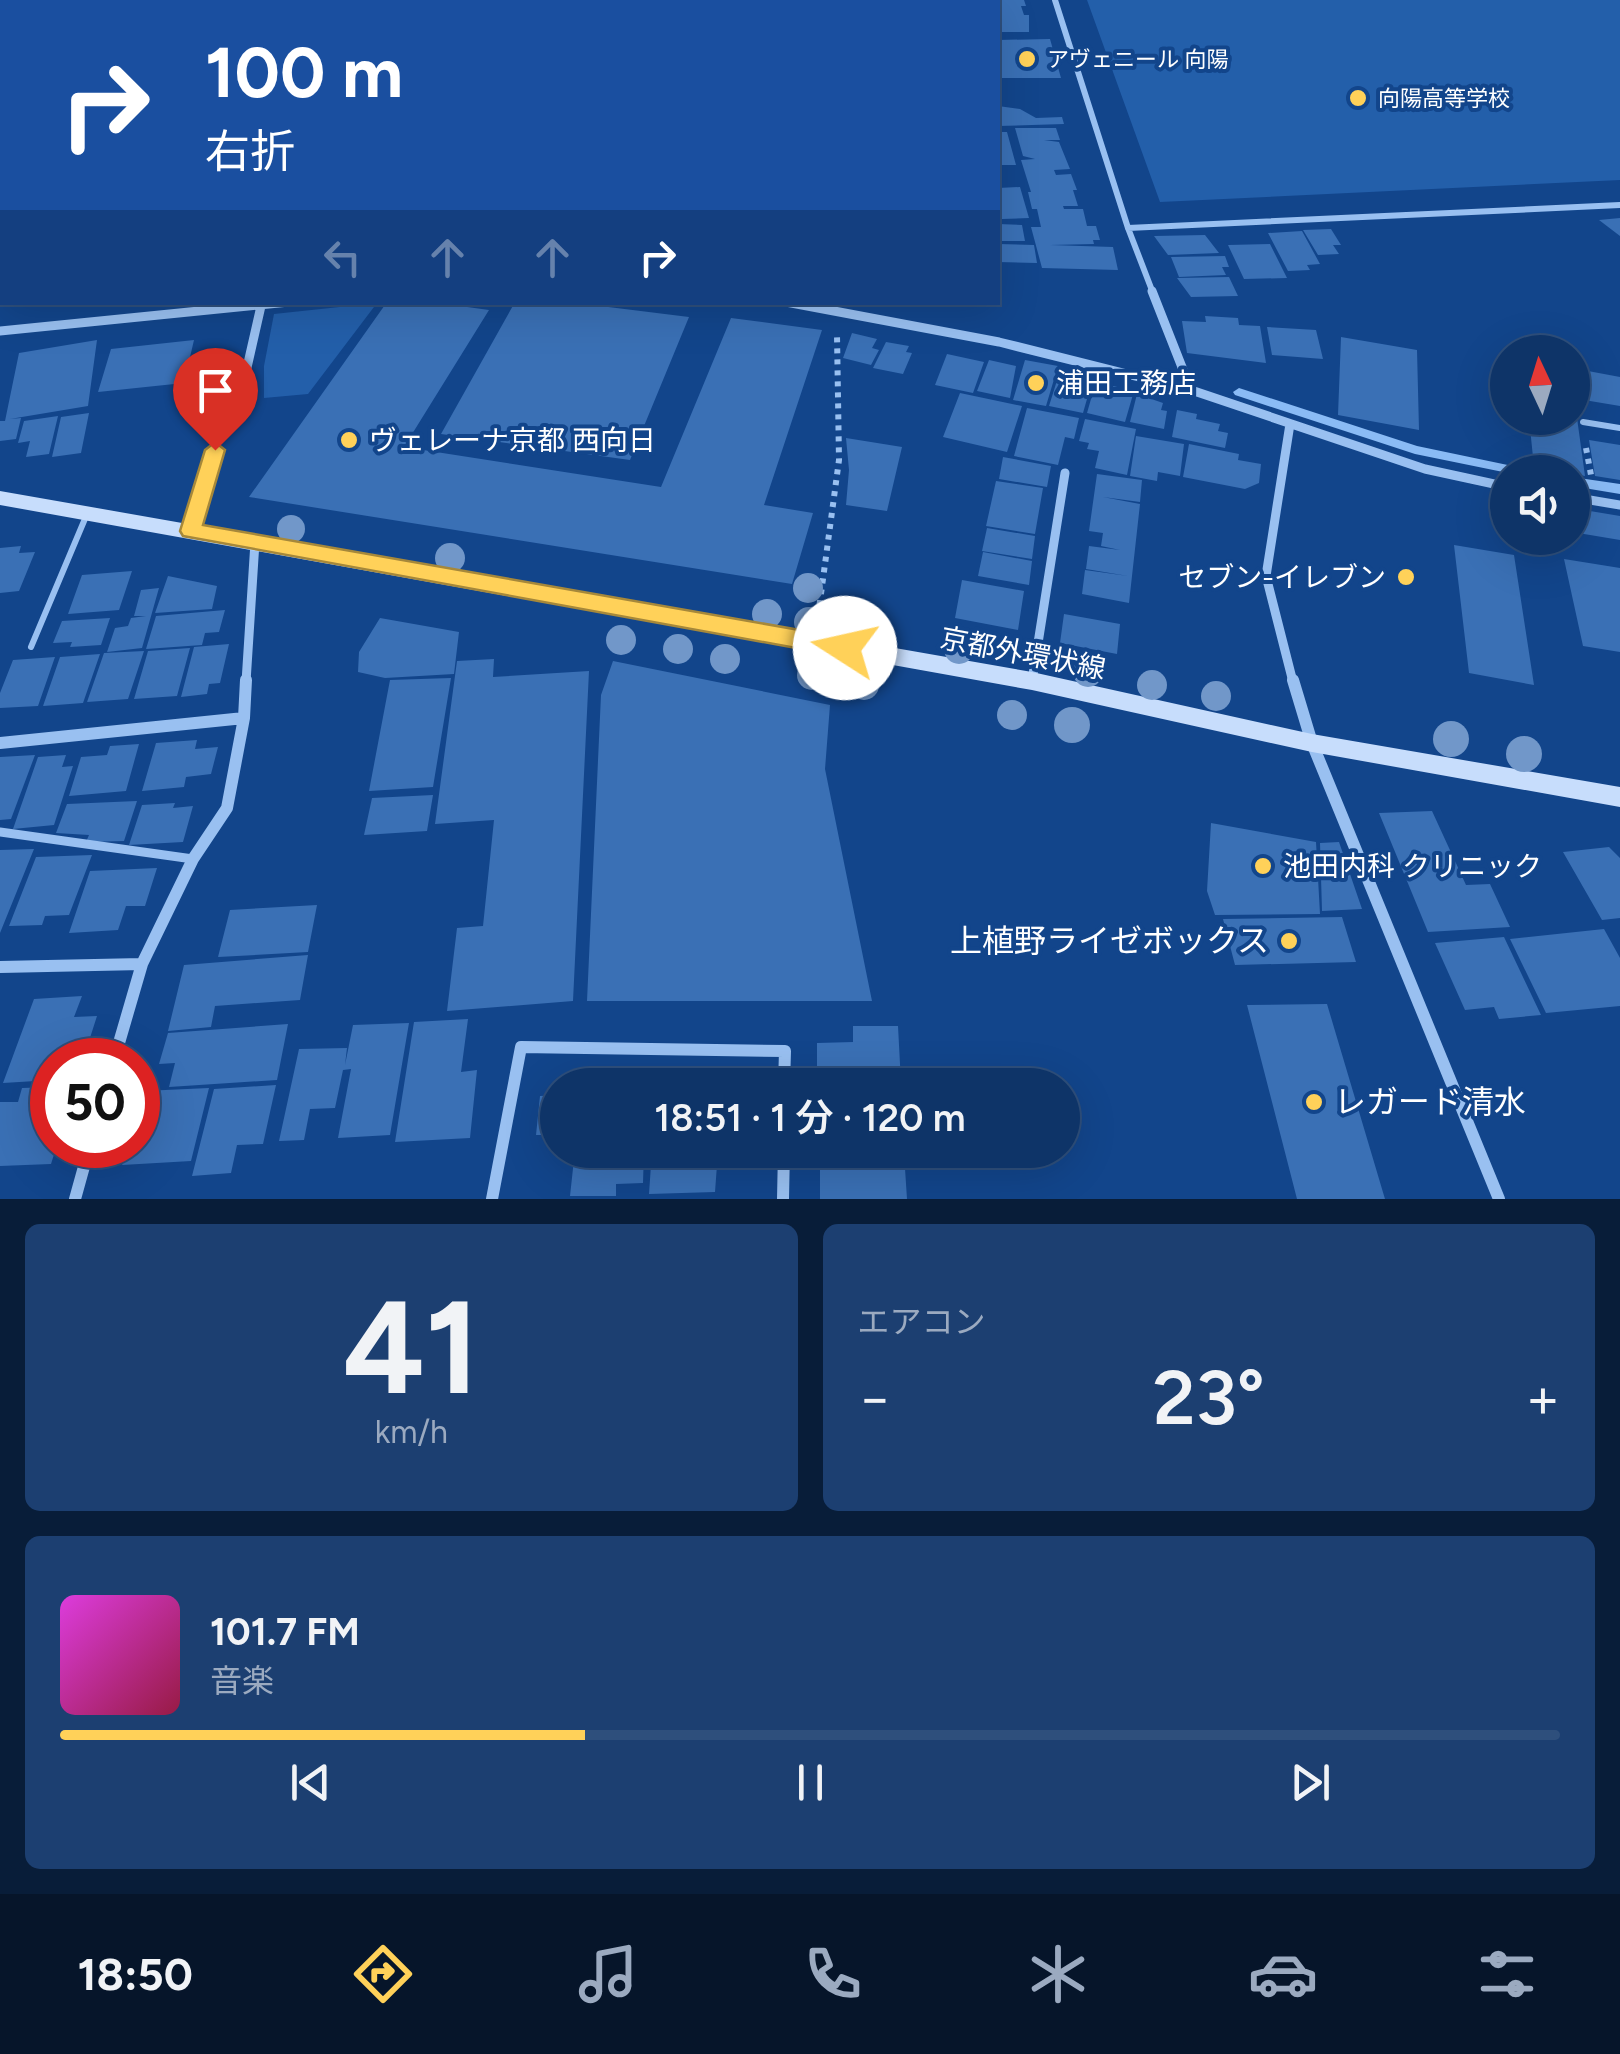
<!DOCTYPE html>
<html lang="ja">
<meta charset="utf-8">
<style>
body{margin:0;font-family:Figtree,"Noto Sans JP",sans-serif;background:#1c3f71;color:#f1f3f6;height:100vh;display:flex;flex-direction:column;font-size:38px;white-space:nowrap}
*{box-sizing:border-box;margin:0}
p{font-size:32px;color:#9baac0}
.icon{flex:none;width:55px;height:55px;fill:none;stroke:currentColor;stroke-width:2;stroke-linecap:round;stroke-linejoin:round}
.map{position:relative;height:1199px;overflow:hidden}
.details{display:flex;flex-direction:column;gap:25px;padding:25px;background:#081d39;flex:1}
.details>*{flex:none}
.banner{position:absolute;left:0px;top:0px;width:1000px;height:305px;box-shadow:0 10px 40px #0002,0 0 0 2px #2e4f7c;background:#1a4fa0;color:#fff;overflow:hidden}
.needle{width:65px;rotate:356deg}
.buttons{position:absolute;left:1490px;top:335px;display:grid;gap:20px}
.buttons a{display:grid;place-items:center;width:100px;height:100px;border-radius:50%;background:#0e3468;box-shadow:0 10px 40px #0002,0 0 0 2px #2e4f7c;font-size:50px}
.speed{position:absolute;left:30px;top:1038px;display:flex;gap:20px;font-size:50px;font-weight:700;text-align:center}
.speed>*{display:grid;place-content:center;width:130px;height:130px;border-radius:50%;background:#0e3468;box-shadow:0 10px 40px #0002,0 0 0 2px #2e4f7c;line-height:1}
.speed .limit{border:15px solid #d22;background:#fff;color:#111}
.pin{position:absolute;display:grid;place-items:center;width:85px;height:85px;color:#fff;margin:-102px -42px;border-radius:50% 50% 50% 0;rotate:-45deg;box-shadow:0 0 10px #0007}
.pin .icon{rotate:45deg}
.me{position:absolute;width:110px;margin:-55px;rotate:280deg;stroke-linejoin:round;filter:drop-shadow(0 0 8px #0008)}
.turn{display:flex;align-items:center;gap:35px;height:210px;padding:0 40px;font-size:45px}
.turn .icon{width:130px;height:130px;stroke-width:2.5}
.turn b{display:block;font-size:70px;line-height:85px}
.lanes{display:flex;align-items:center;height:95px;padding:0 40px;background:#0003;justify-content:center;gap:50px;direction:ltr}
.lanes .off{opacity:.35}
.big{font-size:75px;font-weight:600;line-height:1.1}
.details .widget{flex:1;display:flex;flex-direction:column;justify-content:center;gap:15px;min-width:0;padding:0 35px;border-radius:15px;background:#1c3f71}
.details .dial{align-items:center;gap:0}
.dial b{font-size:130px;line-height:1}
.song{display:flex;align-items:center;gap:30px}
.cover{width:120px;height:120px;border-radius:15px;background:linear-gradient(135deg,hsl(300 70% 55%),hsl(340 70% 35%))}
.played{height:10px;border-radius:5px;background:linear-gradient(90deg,#ffd159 35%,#2e4f7c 35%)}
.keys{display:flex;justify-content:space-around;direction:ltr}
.heat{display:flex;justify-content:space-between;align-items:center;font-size:55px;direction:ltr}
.details .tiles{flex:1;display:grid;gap:25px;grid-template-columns:1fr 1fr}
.widget:last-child{grid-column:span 2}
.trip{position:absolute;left:540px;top:1068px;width:540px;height:100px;border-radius:50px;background:#0e3468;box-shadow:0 10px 40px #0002,0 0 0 2px #2e4f7c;font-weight:600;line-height:100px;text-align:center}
.tab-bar{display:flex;height:160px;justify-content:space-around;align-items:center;background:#06152a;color:#9baac0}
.tab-bar .icon{width:70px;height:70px}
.tab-bar .on{color:#ffd159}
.tab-bar b{font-size:45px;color:#f1f3f6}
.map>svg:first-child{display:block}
.green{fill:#235faa}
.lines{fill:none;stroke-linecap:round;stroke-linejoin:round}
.stream{fill:#8abbf5;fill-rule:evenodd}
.building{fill:#3a70b5}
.path-far1{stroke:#99c0f1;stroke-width:4;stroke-dasharray:4 5;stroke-linecap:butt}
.path{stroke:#99c0f1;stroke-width:6;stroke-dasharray:5 6;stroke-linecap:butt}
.service-far1{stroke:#99c0f1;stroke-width:6}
.service{stroke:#99c0f1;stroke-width:9}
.minor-far2{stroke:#99c0f1;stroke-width:6}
.minor-far1{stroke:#99c0f1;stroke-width:9}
.minor{stroke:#99c0f1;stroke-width:12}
.secondary{fill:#c7ddfc;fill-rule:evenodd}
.tree{fill:#7197c9}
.route{fill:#ffd159;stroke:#a6883a;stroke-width:2.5}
.poi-dot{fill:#ffd159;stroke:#12458b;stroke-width:4}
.labels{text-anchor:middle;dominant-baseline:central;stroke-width:8;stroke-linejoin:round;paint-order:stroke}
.far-poi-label{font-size:22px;fill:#fff;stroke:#12458b;text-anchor:start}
.poi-label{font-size:28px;fill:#fff;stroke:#12458b;text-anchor:start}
.street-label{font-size:28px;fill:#fff;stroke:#12458b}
.near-poi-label{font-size:32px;fill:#fff;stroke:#12458b;text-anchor:end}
</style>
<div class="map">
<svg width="1620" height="1199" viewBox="0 0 1620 1199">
<rect width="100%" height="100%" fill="#12458b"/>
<path class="green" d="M1087 0H1620V180L1160 202Z
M377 303 308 394 264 398V366L274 314Z"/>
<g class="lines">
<path class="stream" d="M1239 388 1417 446 1522 468 1528 472 1508 473 1415 454 1235 395 1233 392Z
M1572 477 1620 484V494L1572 486Z"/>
</g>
<path class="building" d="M998 0H1024L1026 6H1021L1024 15H1029V32H998Z
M1050 39 1061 78H998V40Z
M998 106 1020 109 1036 118 1062 117 1064 124 998 126Z
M1015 128H1056L1060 140H1044L1059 142 1070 169 1054 170 1056 175 1071 174 1077 190H1073L1078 206H1063L1064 209H1083L1087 226H1096L1100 240H1093L1094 244 1050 245 1113 247 1118 270 1042 268 1031 227H1041L1037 209H1032L1028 192H1031L1021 160 1035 159 1023 156Z
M998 132H1007L1016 165H998Z
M1020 187 1029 218 1002 219 998 188Z
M1620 218V236L1599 220Z
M998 224 1022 225 1025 241H998Z
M1331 229 1341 245H1333L1339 254 1318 255 1303 230Z
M1302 231 1320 264 1307 265 1310 270 1288 271 1268 233Z
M1205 235 1219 253 1168 255 1154 236Z
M998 244 1034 245 1037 263 998 262Z
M1270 244 1287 278 1244 279 1228 245Z
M1225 256 1229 267H1222L1226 275 1179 277 1171 257Z
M1229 277 1238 296 1191 297 1177 278Z
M387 302H431L489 310 404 447 661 487 731 318 822 330 764 505 813 513 792 584 249 497Z
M515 302H568L689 317 630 460 441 434Z
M1205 316 1238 318 1239 325 1260 326 1266 363 1187 353 1182 321 1206 322Z
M1267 327 1316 330 1323 359 1272 355Z
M852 333 877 339 872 348 879 350 871 365 843 358Z
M1341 337 1417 350 1419 430 1338 415Z
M97 340 88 406 10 419 21 418 16 439 0 441V421H5L19 353Z
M194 340 184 383 98 392 111 349Z
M886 342 909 346 906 352 912 353 903 374 873 368Z
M947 354 984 362 973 393 935 385Z
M989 360 1016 366 1010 398 977 391Z
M1025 360 1058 366 1046 406 1013 400Z
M1572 368 1620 377V406L1572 398Z
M1060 371 1093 378 1083 413 1049 406Z
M1113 386 1134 391 1125 422 1087 413 1093 392 1110 396Z
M960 393 1022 406 1007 452 943 437Z
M1137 394 1163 403 1161 410 1167 411 1164 429 1130 422Z
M1027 408 1079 418 1074 439 1065 437 1058 465 1014 456Z
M1177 410 1197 414 1196 419 1220 424 1218 431 1228 433 1225 448 1172 437Z
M89 413 81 453 52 457 61 417Z
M58 416 49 454 26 457 30 441 18 443 24 421Z
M1529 418H1577L1585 476 1534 467Z
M1085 419 1136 429 1127 475 1095 468 1099 451 1087 449 1089 443 1079 441Z
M1136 436 1184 444 1180 476 1158 472 1157 481 1130 476Z
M846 438 902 447 887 511 846 505 849 470Z
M1589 440 1620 445V480L1595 476Z
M1189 444 1239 454 1238 460 1261 464 1259 483 1245 489 1183 477Z
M1003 457 1051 466 1047 487 999 479Z
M1097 474 1142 480 1140 502 1103 497 1140 504 1129 603 1082 594 1085 570 1128 576 1086 569 1089 546 1120 550 1101 546 1103 533 1089 531Z
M996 481 1043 488 1035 534 986 526Z
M1572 508 1620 516V540L1572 532Z
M987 528 1035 536 1032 559 982 551Z
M1454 545 1514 555 1534 685 1469 673Z
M21 546 19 553 35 552 19 591 0 593V548Z
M983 552 1032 561 1029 585 978 576Z
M1564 559 1620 568V652L1583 646Z
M132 571 119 610 68 614 82 575Z
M168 576 217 586 212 609 155 613Z
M962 580 1024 591 1018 630 955 618Z
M159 588 142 648 107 652 115 628 128 626 131 618 146 616H134L141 590Z
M225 610 219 632 205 633 202 645 146 649 156 616Z
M1064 614 1120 624 1117 654 1060 643Z
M110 618 101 645 70 647 72 642 53 643 62 621Z
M380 618 459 632 454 674 385 678 358 672 359 652Z
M229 644 220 683 209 684 207 694 181 697 194 647Z
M190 648 177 696 134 699 148 651Z
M144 651 128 699 87 702 104 653Z
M100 654 83 703 43 706 60 657Z
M55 657 38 706 0 708V693L13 660Z
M494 659 493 677 589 671 573 1001 447 1011 457 928 483 926 494 820 435 824 457 661Z
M613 661 830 705 825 769 872 1001H587L601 695Z
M451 678 433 787 369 791 390 680Z
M197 740 195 749 218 747 211 774 186 777 184 787 142 791 156 743Z
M139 744 126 791 69 796 81 757 107 755 110 746Z
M35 755 11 819 0 820V757Z
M66 755 62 767 73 766 54 825 13 829 38 757Z
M433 795 427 831 364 835 372 798Z
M137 801 124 841 86 842 89 835 56 833 67 804Z
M175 803 173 808 193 806 183 842 129 845 142 805Z
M1432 811 1466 885 1490 884 1510 927 1428 932 1379 813Z
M1211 823 1316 842 1320 914 1215 915 1207 891Z
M1339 842 1362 909 1322 911 1320 843Z
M1609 847 1620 858V918L1602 920 1563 852Z
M34 849 0 933V850Z
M92 855 69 915 45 916 42 925 9 926 36 857Z
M157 868 145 906H126L118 930 69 933 90 871Z
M317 905 308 952 218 957 230 910Z
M1342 917 1356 962 1235 965 1223 919Z
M1604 929 1620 958V1006L1546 1013 1510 939Z
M1504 937 1541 1015 1499 1019 1494 1007 1465 1010 1435 943Z
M308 955 300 1000 215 1006 211 1027 168 1031 184 965Z
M82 996 74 1017 97 1016 89 1041H82L76 1060H52V1080L3 1083 34 999Z
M1327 1004 1385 1199H1297L1247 1005Z
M468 1019 461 1072 477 1070 470 1138 395 1142 414 1022Z
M409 1023 390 1135 338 1138 351 1069 343 1070 335 1108 310 1109 304 1140 279 1141 299 1049 347 1048 345 1065 353 1025Z
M288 1024 277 1080 169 1087 175 1063 159 1064 168 1033Z
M853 1026H898L901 1083 817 1084V1043L853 1042Z
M589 1071H615L614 1078 631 1076V1085H587Z
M737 1072V1085H652L653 1073Z
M276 1085 263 1144 237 1145 231 1173 192 1176 214 1089Z
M52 1087V1145H57L51 1164 0 1166V1102H18L22 1088Z
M209 1088 191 1161 122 1165 128 1145H138V1111L143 1091Z
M558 1095V1135H536L540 1096Z
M575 1150H644L643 1183 616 1184V1196H570Z
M652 1150H739V1164L717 1165 715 1192 649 1194Z
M904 1153 907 1199H820V1154Z"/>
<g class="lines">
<path class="path-far1" d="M157 0 161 2"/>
<path class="path" d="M1586 448 1591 475
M818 616 839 460 837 335"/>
<path class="service-far1" d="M1583 422 1620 428
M31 647 87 514"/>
<path class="service" d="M0 832 193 859"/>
<path class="minor-far2" d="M1055 0 1128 228 1153 293
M63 2 68 0
M1128 228 1620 205"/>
<path class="minor-far1" d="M1152 291 1191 390
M786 302 999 342 1191 390 1425 469 1508 487
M0 331 289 302
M1290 424 1266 576 1293 682
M1572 497 1620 505
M191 531 223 421 238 407 261 306
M1032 681 1065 473
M246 682 255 542"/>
<path class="minor" d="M1293 680 1312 743 1499 1199
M0 743 244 718
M0 967 142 964
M114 1060 142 964 193 859 227 808 244 718 246 680
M75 1199 90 1145
M492 1199 521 1047 785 1051 784 1085
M783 1199 784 1150"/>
<path class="secondary" d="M0 491 1032 672 1312 734 1620 787V807L1312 752 1032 690 0 505Z"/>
</g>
<g class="tree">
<circle cx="291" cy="529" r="14"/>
<circle cx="450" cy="558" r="15"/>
<circle cx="808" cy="588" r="15"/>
<circle cx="767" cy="614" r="15"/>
<circle cx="809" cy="622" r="15"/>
<circle cx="621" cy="640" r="15"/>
<circle cx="678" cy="649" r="15"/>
<circle cx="959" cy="649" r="15"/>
<circle cx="725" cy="659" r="15"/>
<circle cx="1088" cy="672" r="15"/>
<circle cx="812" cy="675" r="15"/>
<circle cx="864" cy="685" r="15"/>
<circle cx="1152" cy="685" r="15"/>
<circle cx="1216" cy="696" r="15"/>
<circle cx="1012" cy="715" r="15"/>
<circle cx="1072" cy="725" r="18"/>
<circle cx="1451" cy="739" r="18"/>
<circle cx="1524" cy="754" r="18"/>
</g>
<path class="route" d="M215 442 225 450 203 525 845 638 854 641 857 648 854 654 845 657 183 536 180 531 205 450Z"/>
<g class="poi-dot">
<circle cx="1027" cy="59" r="10"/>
<circle cx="1358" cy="98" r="10"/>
<circle cx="1036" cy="383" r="10"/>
<circle cx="349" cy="440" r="10"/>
<circle cx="1406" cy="577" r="10"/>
<circle cx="1263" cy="866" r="10"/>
<circle cx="1289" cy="941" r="10"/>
<circle cx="1314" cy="1102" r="10"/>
</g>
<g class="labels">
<g class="far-poi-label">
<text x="1047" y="59">アヴェニール 向陽</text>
<text x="1378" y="98">向陽高等学校</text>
</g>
<g class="poi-label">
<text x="1056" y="383">浦田工務店</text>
<text x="369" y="440">ヴェレーナ京都 西向日</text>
<text x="1386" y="577" text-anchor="end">セブン-イレブン</text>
<text x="1283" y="866">池田内科 クリニック</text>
</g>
<g class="street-label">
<text transform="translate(1023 653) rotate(11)">京都外環状線</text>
</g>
<g class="near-poi-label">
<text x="1269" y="941">上植野ライゼボックス</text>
<text x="1334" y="1102" text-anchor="start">レガード清水</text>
</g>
</g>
</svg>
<div class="buttons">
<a><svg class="needle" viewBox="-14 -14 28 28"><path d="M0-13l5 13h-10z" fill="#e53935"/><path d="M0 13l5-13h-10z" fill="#9baac0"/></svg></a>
<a><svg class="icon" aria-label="sound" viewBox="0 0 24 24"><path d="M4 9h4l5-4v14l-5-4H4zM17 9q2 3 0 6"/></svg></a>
</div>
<div class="speed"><div class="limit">50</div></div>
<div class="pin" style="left:215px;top:450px;background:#d93025"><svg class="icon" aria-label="arrive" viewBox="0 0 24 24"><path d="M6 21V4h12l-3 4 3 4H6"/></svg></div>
<svg class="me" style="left:845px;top:648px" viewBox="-20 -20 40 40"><circle r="19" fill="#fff"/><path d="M0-13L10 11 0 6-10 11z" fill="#ffd159"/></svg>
<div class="trip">18:51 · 1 分 · 120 m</div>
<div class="banner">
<div class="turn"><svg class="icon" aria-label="right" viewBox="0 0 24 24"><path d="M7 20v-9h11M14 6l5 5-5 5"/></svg><div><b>100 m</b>右折</div></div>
<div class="lanes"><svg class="icon off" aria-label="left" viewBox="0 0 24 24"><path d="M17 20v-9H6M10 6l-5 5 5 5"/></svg><svg class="icon off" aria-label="ahead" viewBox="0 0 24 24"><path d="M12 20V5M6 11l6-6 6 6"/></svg><svg class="icon off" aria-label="ahead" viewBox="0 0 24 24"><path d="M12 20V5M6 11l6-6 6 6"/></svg><svg class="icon" aria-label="right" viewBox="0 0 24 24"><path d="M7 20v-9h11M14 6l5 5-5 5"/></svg></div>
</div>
</div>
<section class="details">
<div class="tiles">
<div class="widget dial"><b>41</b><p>km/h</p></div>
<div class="widget"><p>エアコン</p>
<div class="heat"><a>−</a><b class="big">23°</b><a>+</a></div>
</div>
<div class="widget">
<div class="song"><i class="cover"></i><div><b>101.7 FM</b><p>音楽</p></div></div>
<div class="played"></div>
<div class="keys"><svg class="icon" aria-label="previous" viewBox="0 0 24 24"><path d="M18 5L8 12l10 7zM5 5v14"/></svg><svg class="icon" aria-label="pause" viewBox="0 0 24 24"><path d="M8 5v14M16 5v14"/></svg><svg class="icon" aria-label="next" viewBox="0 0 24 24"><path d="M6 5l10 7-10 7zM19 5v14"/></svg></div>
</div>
</div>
</section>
<nav class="tab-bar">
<b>18:50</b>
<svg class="icon on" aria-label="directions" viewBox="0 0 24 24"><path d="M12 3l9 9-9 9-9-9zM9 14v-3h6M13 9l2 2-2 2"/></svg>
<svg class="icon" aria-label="music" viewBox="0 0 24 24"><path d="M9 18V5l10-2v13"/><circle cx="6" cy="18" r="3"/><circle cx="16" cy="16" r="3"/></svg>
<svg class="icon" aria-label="phone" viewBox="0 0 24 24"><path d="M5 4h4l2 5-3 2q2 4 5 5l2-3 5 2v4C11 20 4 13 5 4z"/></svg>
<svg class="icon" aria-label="climate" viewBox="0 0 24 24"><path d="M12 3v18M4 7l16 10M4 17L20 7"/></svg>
<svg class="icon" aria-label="car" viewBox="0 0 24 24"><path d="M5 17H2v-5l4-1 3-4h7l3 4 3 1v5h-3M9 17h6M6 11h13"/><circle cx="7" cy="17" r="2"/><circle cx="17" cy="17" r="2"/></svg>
<svg class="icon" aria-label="filters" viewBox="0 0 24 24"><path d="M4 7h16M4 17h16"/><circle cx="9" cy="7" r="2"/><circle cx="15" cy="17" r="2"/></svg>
</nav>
